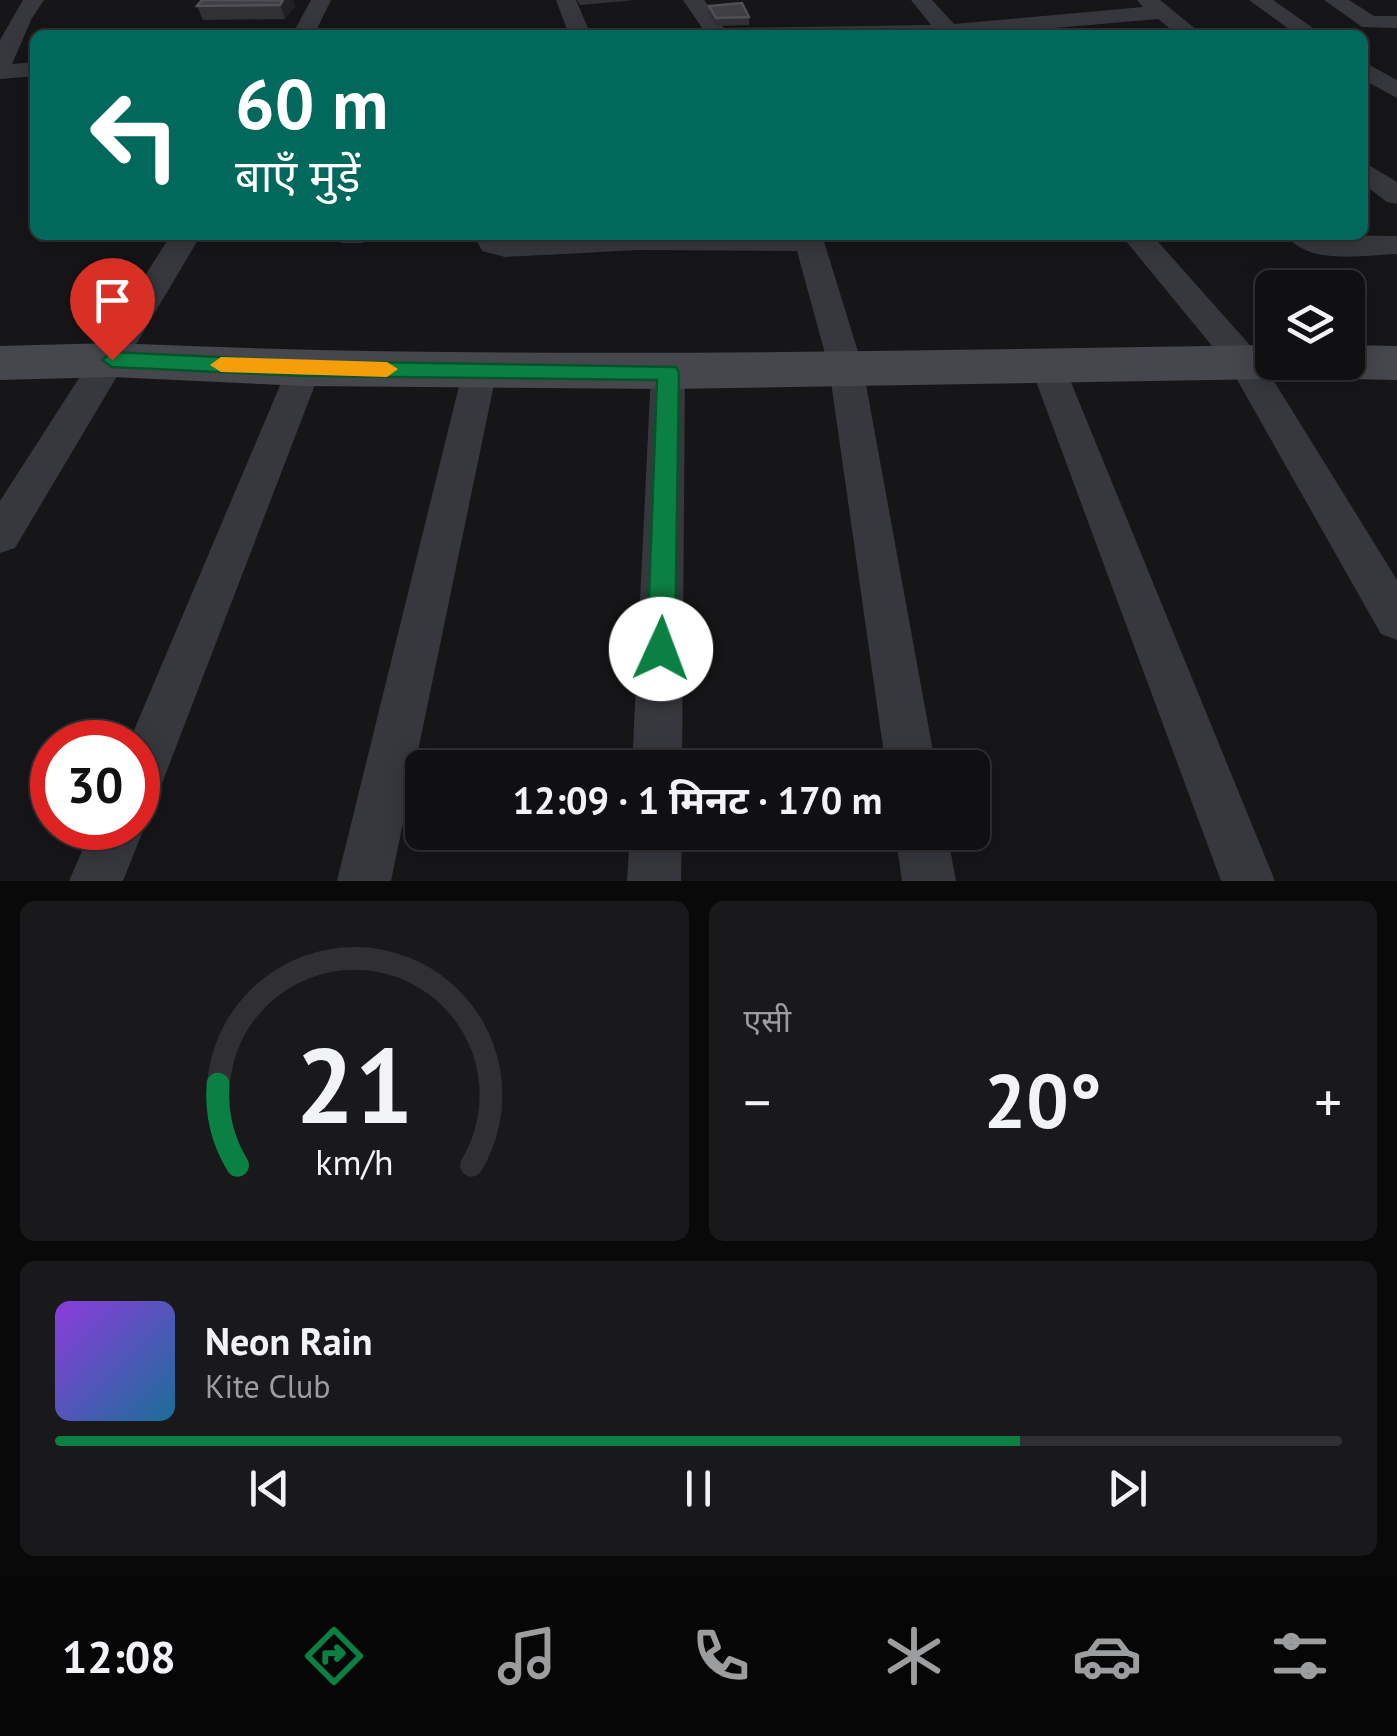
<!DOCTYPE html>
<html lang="hi">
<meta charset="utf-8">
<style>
body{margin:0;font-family:"PT Sans","Noto Sans Devanagari",sans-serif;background:#19191b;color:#f1f3f6;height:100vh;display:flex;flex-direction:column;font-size:38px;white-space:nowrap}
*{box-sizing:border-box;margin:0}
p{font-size:32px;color:#9c9d9f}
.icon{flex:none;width:55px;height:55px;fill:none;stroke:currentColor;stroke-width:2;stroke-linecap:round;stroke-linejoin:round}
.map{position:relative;height:881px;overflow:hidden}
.sheet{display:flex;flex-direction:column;gap:20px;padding:20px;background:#09090a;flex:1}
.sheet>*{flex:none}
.banner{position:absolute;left:30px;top:30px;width:1338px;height:210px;border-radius:15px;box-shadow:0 5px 25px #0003,0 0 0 2px #303032;background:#00695c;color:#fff;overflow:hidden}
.fabs{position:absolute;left:1255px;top:270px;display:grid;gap:20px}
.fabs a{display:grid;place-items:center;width:110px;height:110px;border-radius:15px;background:#101012;box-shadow:0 5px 25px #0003,0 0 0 2px #303032;font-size:50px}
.speed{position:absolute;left:30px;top:720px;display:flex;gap:20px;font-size:50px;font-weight:700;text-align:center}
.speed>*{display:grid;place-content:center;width:130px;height:130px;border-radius:50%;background:#101012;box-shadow:0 5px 25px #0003,0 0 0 2px #303032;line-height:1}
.speed .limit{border:15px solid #d22;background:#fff;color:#111}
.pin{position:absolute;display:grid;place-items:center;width:85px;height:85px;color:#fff;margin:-102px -42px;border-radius:50% 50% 50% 0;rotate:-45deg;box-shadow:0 0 10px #0007}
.pin .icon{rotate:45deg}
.me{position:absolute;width:110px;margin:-55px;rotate:2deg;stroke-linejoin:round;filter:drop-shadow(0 0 8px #0008)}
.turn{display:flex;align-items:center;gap:35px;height:210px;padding:0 40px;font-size:45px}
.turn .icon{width:130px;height:130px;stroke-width:2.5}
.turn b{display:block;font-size:70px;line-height:85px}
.big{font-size:75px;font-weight:700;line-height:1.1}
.sheet .tile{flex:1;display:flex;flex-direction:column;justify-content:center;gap:15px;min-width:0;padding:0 35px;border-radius:15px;background:#19191b}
.sheet .dial{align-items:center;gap:0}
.dial svg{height:260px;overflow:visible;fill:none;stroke:#303032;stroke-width:7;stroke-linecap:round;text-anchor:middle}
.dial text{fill:#f1f3f6;stroke:none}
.song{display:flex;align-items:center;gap:30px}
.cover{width:120px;height:120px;border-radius:15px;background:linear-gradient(135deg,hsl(270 70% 55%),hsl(200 70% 35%))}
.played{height:10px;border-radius:5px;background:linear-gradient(90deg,#0b8043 75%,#303032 75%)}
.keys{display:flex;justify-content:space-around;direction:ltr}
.heat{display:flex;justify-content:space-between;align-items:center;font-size:55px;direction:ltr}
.sheet .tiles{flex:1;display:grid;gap:20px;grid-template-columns:1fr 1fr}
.tile:last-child{grid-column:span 2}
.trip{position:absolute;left:405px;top:750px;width:585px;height:100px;border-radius:15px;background:#101012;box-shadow:0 5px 25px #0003,0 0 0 2px #303032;font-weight:700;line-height:100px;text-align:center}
.tabs{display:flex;height:160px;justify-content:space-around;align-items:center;background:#060607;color:#9c9d9f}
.tabs .icon{width:70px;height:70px}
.tabs .active{color:#0b8043}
.tabs b{font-size:45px;color:#f1f3f6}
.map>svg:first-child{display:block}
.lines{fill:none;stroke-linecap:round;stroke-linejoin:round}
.street{fill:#37383d;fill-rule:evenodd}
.secondary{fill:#45474d;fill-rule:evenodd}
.wall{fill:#323236}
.shaded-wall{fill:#212124}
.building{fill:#3f3f44;stroke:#4f5156;stroke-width:2.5}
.route{fill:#0b8043;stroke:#07532c;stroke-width:2.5}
.slow{fill:#f59e0b}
</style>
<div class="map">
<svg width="1397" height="881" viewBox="0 0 1397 881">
<rect width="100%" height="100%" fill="#161618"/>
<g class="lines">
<path class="street" d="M23 0H44L32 18 12 64 35 62V76L0 79V40Z
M311 0H331L314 35H292Z
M556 0H576L591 35H569Z
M683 0H704L724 28 931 25 911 0H932L954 24 1143 7 1137 0H1160L1203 35H1178L1158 19 977 35H685L688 30 702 28Z
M1249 0H1273L1323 35H1297Z
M1324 0H1349L1374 16H1397V28L1362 27Z
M1362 61 1397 80V98L1362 79Z
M1362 161 1397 182V204L1387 202 1362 183Z
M171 235H201L15 548 0 553V501Z
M338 235H368L363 243H341Z
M474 235H504L507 239 822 235 863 368 936 768H886L829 368 797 251 639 250 505 257 482 251Z
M1121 235H1152L1256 352 1397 580V640L1381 634 1231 369Z
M1286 235 1397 236V254C1363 255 1309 266 1286 235Z
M1047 353 1059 356 1064 365 1275 881H1221L1030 365 1035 356Z
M304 357 316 360 321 369 156 799 138 806V742H129L287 369 292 360Z
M480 358 492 361 497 370 391 881H337L463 370 468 361Z
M668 360 680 363 685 372 682 768H632L651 372 656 363Z
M138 812 144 828 123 881H69L92 828H138Z
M630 832H682L681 881H627Z
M895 832H947L956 881H902Z"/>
<path class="secondary" d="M112 343C499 360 885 351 1272 345V362H1296L1289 374 1272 379 668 389 304 386 112 377 0 380V346Z
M1348 345 1397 346V380L1348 379 1331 374 1324 362H1348Z"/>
</g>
<path class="wall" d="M202 0 295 6 285 19 203 20 197 6Z
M577 0H635L580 5Z
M709 6 749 17V25L716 26 708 13Z"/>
<path class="shaded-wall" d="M283 0H293L295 6 285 19 280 5Z"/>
<path class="building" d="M202 0H283L280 5 197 6Z
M742 3 749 17 716 18 709 6Z"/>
<path class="route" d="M112 352 304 361 676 367 679 372 675 649 670 658 661 662 651 658 647 649 657 380 304 376 112 367 102 360Z"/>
<path class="slow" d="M221 357 387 362 398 369 387 377 221 372 210 365Z"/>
</svg>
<div class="fabs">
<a><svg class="icon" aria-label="layers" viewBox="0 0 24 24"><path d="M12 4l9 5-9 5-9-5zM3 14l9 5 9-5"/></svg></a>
</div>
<div class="speed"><div class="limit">30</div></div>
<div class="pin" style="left:112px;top:360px;background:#d93025"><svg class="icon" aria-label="arrive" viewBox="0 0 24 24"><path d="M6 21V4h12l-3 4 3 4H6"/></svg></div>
<svg class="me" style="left:661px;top:649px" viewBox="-20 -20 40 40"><circle r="19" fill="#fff"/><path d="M0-13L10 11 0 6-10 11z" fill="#0b8043"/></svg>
<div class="trip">12:09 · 1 मिनट · 170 m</div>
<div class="banner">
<div class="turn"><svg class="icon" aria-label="left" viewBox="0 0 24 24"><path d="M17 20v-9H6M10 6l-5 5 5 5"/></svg><div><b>60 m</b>बाएँ मुड़ें</div></div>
</div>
</div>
<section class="sheet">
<div class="tiles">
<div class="tile dial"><svg viewBox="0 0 100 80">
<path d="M14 69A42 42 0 1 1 86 69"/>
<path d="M14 69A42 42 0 0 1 8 44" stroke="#0b8043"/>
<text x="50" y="56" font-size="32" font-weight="700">21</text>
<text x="50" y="72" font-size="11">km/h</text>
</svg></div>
<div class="tile"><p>एसी</p>
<div class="heat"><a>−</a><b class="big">20°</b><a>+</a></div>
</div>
<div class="tile">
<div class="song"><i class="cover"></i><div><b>Neon Rain</b><p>Kite Club</p></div></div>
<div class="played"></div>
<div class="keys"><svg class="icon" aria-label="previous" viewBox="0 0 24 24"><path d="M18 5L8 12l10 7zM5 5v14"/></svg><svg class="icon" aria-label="pause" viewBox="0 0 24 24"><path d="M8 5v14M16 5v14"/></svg><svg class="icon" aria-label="next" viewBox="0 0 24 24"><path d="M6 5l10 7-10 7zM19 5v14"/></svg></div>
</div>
</div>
</section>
<nav class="tabs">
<b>12:08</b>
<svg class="icon active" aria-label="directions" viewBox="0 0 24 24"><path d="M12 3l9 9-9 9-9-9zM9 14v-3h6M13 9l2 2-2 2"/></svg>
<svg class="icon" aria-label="music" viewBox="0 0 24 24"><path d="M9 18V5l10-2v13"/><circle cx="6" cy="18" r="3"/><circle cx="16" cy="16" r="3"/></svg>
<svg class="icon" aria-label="phone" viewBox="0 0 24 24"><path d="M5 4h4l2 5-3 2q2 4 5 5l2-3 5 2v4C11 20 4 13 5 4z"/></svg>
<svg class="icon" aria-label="climate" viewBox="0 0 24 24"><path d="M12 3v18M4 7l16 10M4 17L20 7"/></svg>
<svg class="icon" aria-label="car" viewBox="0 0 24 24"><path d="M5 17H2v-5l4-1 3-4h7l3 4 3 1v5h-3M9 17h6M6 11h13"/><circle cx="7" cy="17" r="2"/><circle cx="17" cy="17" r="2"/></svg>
<svg class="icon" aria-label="filters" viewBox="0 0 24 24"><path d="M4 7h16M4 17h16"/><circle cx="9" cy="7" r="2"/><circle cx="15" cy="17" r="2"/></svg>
</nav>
